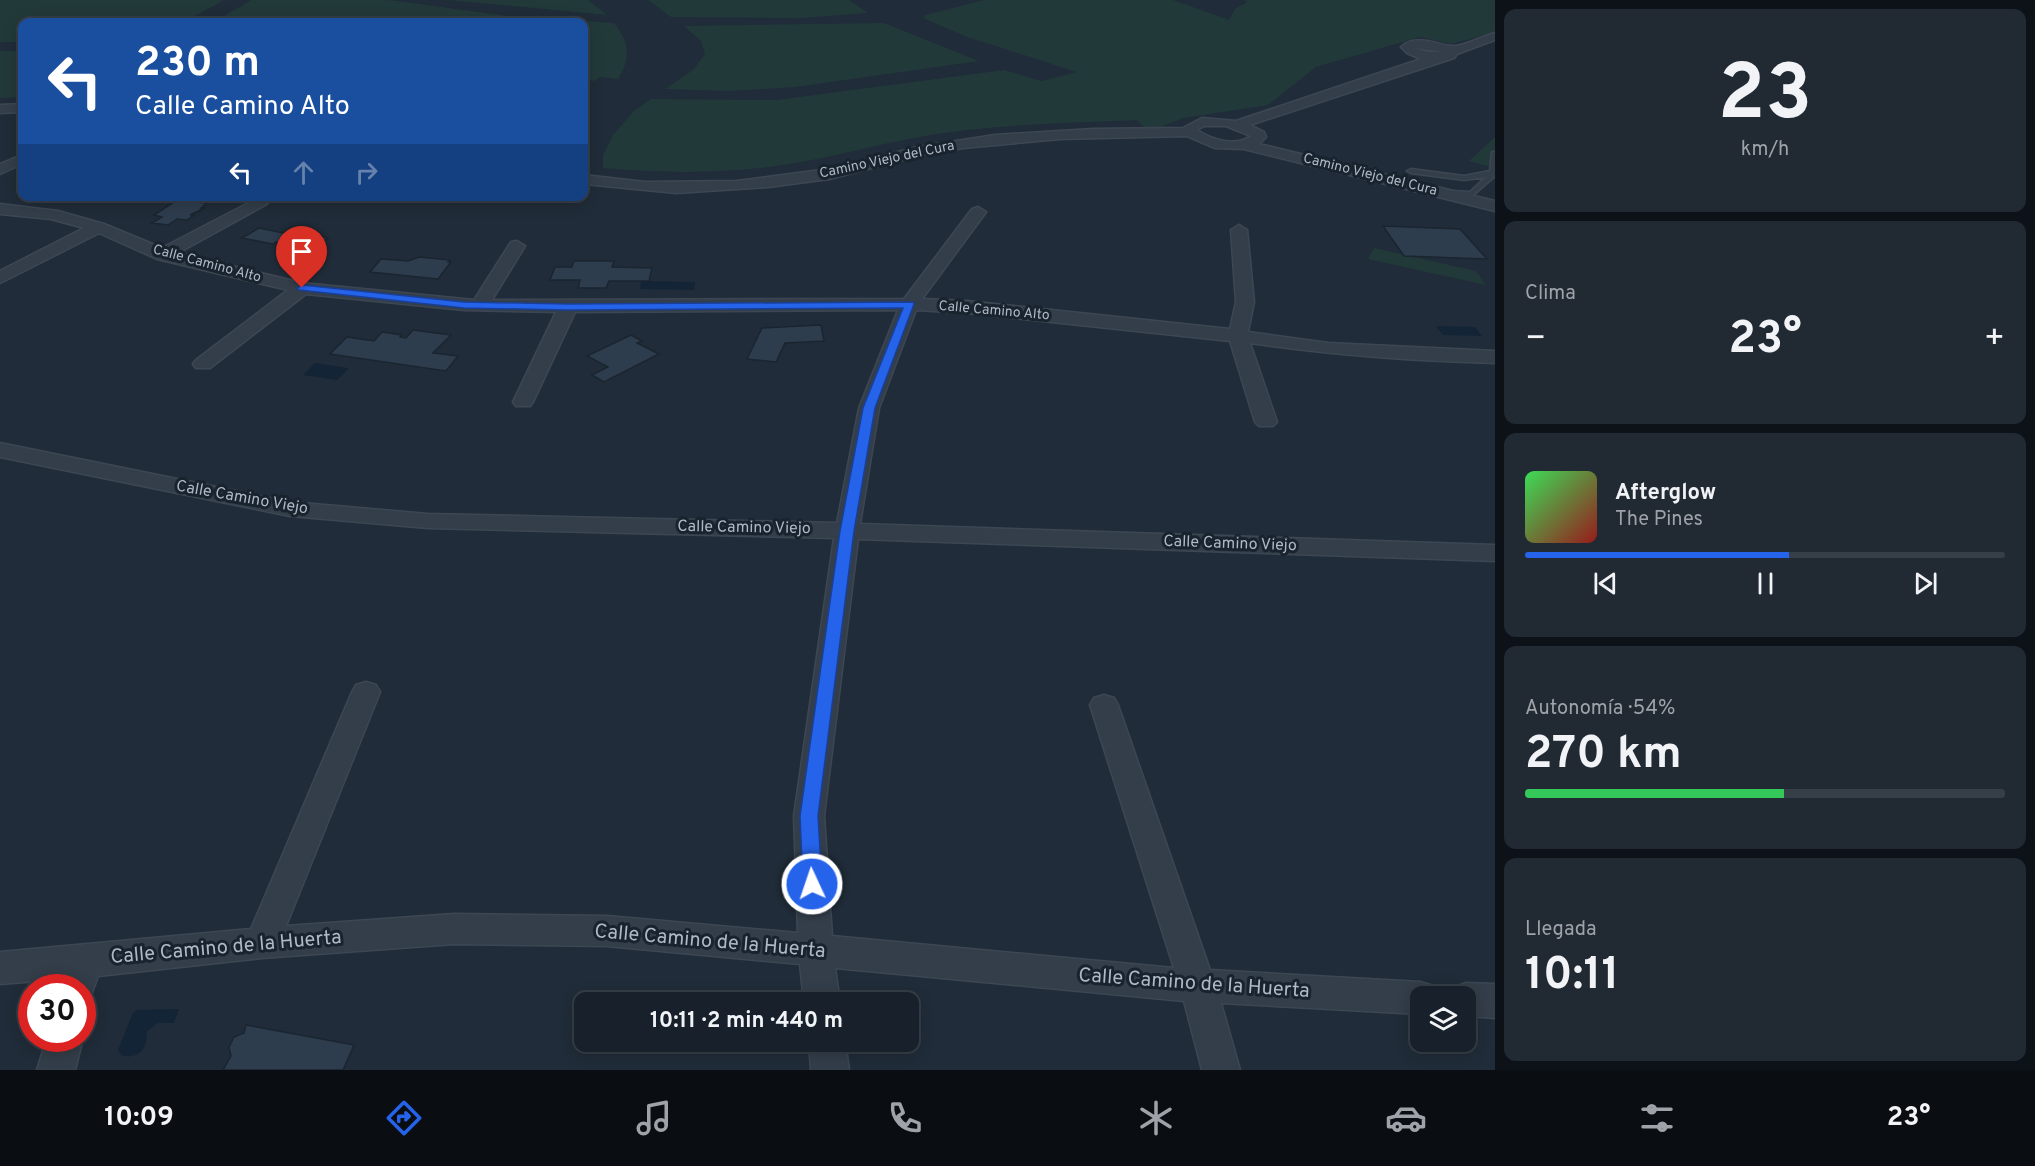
<!DOCTYPE html>
<html lang="es">
<meta charset="utf-8">
<style>
body{margin:0;font-family:Overpass,sans-serif;background:#212933;color:#f1f3f6;height:100vh;display:flex;flex-direction:column;font-size:22px;white-space:nowrap}
*{box-sizing:border-box;margin:0}
p{font-size:20px;color:#9fa3a9}
.icon{flex:none;width:33px;height:33px;fill:none;stroke:currentColor;stroke-width:2;stroke-linecap:round;stroke-linejoin:round}
.map{position:relative;flex:1;overflow:hidden}
.drawer{display:flex;flex-direction:column;gap:9px;padding:9px;background:#0d1218;width:540px}
.drawer>*{flex:none}
.hud{position:absolute;left:18px;top:18px;width:570px;height:183px;border-radius:12px;box-shadow:0 3px 15px #0003,0 0 0 2px #363e47;background:#1a4fa0;color:#fff;overflow:hidden}
.buttons{position:absolute;left:1410px;top:986px;display:grid;gap:12px}
.buttons a{display:grid;place-items:center;width:66px;height:66px;border-radius:12px;background:#18212b;box-shadow:0 3px 15px #0003,0 0 0 2px #363e47;font-size:30px}
.speed{position:absolute;left:18px;top:974px;display:flex;gap:12px;font-size:30px;font-weight:700;text-align:center}
.speed>*{display:grid;place-content:center;width:78px;height:78px;border-radius:50%;background:#18212b;box-shadow:0 3px 15px #0003,0 0 0 2px #363e47;line-height:1}
.speed .limit{border:9px solid #d22;background:#fff;color:#111}
.pin{position:absolute;display:grid;place-items:center;width:51px;height:51px;color:#fff;margin:-62px -26px;border-radius:50% 50% 50% 0;rotate:-45deg;box-shadow:0 0 6px #0007}
.pin .icon{rotate:45deg}
.me{position:absolute;width:66px;margin:-33px;rotate:357deg;stroke-linejoin:round;filter:drop-shadow(0 0 4px #0008)}
.turn{display:flex;align-items:center;gap:21px;height:126px;padding:0 18px;font-size:27px}
.turn .icon{width:78px;height:78px;stroke-width:2.5}
.turn b{display:block;font-size:42px;line-height:51px}
.lanes{display:flex;align-items:center;height:57px;padding:0 18px;background:#0003;justify-content:center;gap:30px;direction:ltr}
.lanes .off{opacity:.35}
.big{font-size:45px;font-weight:700;line-height:1.1}
.drawer .widget{flex:1;display:flex;flex-direction:column;justify-content:center;gap:9px;min-width:0;padding:0 21px;border-radius:12px;background:#212933}
.drawer .dial{align-items:center;gap:0}
.dial b{font-size:78px;line-height:1}
.song{display:flex;align-items:center;gap:18px}
.cover{width:72px;height:72px;border-radius:9px;background:linear-gradient(135deg,hsl(130 70% 55%),hsl(0 70% 35%))}
.played{height:6px;border-radius:3px;background:linear-gradient(90deg,#2563eb 55%,#363e47 55%)}
.keys{display:flex;justify-content:space-around;direction:ltr}
.heat{display:flex;justify-content:space-between;align-items:center;font-size:33px;direction:ltr}
.charge{height:9px;border-radius:4px;background:linear-gradient(90deg,#34c759 54%,#363e47 0)}
.trip{position:absolute;left:574px;top:992px;width:345px;height:60px;border-radius:12px;background:#18212b;box-shadow:0 3px 15px #0003,0 0 0 2px #363e47;font-weight:700;line-height:60px;text-align:center}
.tab-bar{display:flex;height:96px;justify-content:space-around;align-items:center;background:#0a0d11;color:#9fa3a9}
.tab-bar .icon{width:42px;height:42px}
.tab-bar .active{color:#2563eb}
.tab-bar b{font-size:27px;color:#f1f3f6}
main{display:flex;flex:1;min-height:0}
.map>svg:first-child{display:block}
.green{fill:#22393a}
.water{fill:#132437}
.building{fill:#2e3d4e;stroke:#1b2530;stroke-width:1.5}
.lines{fill:none;stroke-linecap:round;stroke-linejoin:round}
.service-casing{stroke:#3d4753;stroke-width:3}
.minor-casing{stroke:#3d4753;stroke-width:3}
.service{fill:#333e4a;fill-rule:evenodd}
.minor{fill:#333e4a;fill-rule:evenodd}
.route{fill:#2563eb;stroke:#184099;stroke-width:1.5}
.labels{text-anchor:middle;dominant-baseline:central;stroke-width:6;stroke-linejoin:round;paint-order:stroke}
.far-street-label{font-size:14px;fill:#aeb8c6;stroke:#19232e}
.street-label{font-size:16px;fill:#aeb8c6;stroke:#19232e}
.near-street-label{font-size:20px;fill:#aeb8c6;stroke:#19232e}
</style>
<main>
<div class="map">
<svg width="1495" height="1070" viewBox="0 0 1495 1070">
<rect width="100%" height="100%" fill="#202c39"/>
<path class="green" d="M0 0H224L184 22H22V42H0Z
M252 0H389L508 16 614 23C630 43 631 58 618 79L600 77 594 81 584 79V22H213Z
M449 0H588L607 15Z
M648 0H849L868 13 801 18 671 17Z
M984 0H1173L1229 20 1235 9 1247 2 1244 0H1495V32L1451 44 1420 37 1316 67 1268 105 1183 118 1161 127 1145 128 1137 120C1070 123 1003 124 937 134 882 142 830 159 776 166 718 174 660 173 603 168V156L613 135 634 111 651 99 777 100 1004 70 1041 81 1077 72 967 37 923 18 926 15Z
M884 23 979 61 795 87 729 91 665 89 693 70 705 54 701 41 684 26Z
M0 51H22V97L0 98Z
M1495 137V168L1469 161Z
M1374 248 1476 271 1486 285 1368 259Z"/>
<path class="water" d="M641 281 695 282 694 290 640 289Z
M1436 326 1475 327 1482 336 1443 335Z
M315 363 348 368V369L337 380 303 375Z
M179 1009 174 1023H158L146 1032C150 1047 137 1061 121 1055L118 1050 133 1013 137 1010Z"/>
<path class="building" d="M183 196H204L195 202 207 203 201 208H205L190 215H194L187 220 177 219 168 225 152 223 162 217 154 215Z
M1383 226 1460 229 1487 259 1404 256Z
M259 228 288 234 304 231 328 238 309 251 293 249 290 247 293 245 276 242 273 244 242 238Z
M419 257 450 260 448 262H451L438 279 370 272 381 259 408 261Z
M574 261H614L612 267 652 268 649 281H609L606 288H578L580 280H550L555 267H572Z
M821 325 824 341 785 343 776 362 747 359 762 328Z
M413 330 451 335 433 353 458 356 446 371 330 354 347 337 374 341 382 332 402 335 400 337 406 338Z
M631 335 642 341 637 343 659 354 604 382 592 375 608 367 587 356Z
M246 1025 354 1045 343 1070H223L231 1056 229 1047 234 1037 244 1033Z"/>
<g class="lines">
<g class="service-casing">
<path id="service" d="M1492 152H1495V176L1472 196 1451 195 1447 193 1451 191 1470 192 1486 177 1464 180 1411 173 1407 171 1411 169 1464 176 1490 171Z"/>
</g>
<g class="minor-casing">
<path id="minor" d="M1495 33V40L1457 54 1454 58 1250 125 1264 132 1266 137 1259 144 1495 201V211L1244 149 1215 148 1187 136 1060 139 963 148 918 156 829 179 768 187 676 193 584 184V175L645 182 737 181 829 169 918 147 995 135 1093 129 1183 128 1202 118 1236 121 1421 59 1407 53 1401 47C1417 32 1440 47 1455 46 1468 45 1482 36 1495 33ZM1415 48 1445 52H1427ZM1204 126H1226L1251 136C1236 147 1212 140 1197 130Z
M22 104V112L0 113V105Z
M22 155V164L0 174V164Z
M262 196 269 201 267 204 178 253 302 283 474 300 511 242 517 241 525 246 492 300 904 299 972 209 978 207 986 212 922 299 967 301 1230 329 1236 302 1231 230 1239 225 1247 230 1254 302 1248 332 1328 343 1495 351V363C1413 361 1332 355 1250 343L1277 422 1273 426H1259L1255 422 1230 341 967 313 916 310 879 408 860 524 1495 545V561L858 539 824 816 832 936 1174 968 1090 705 1094 698 1104 695 1114 698 1118 705 1210 970 1420 982 1433 986 1437 996H1420V1014L1221 1003 1240 1070H1202L1184 1001 835 968 840 1002H804L800 964 607 946 454 944 262 958 98 976 90 998 82 1002V987H60L62 979 0 984V952L251 929 352 692 356 685 366 682 376 685 380 692 286 926 454 914 607 916 798 933 794 816 834 538 428 528 290 516 0 457V443L290 502 428 514 837 523 859 408 898 310 575 312 533 402 530 406H516L513 402 556 312 464 310 306 294 210 368H196L193 364 196 360 288 290 157 259 99 233 0 283V271L84 228 51 219 0 214V204L58 211 104 224 162 248Z
M1466 983 1495 984V1018L1466 1016V996H1450L1453 988Z
M82 1036 83 1038 75 1070H37L47 1038Z
M809 1041H845L849 1070H811Z"/>
</g>
<use href="#service" class="service"/>
<use href="#minor" class="minor"/>
</g>
<path class="route" d="M302 285 464 302 568 304 913 302 914 304 875 408 854 531 818 816 822 884 819 890 812 892 806 890 803 884 800 816 840 531 863 408 903 308 568 310 464 308 299 290 297 288Z"/>
<g class="labels">
<g class="far-street-label">
<text transform="translate(887 160) rotate(-12)">Camino Viejo del Cura</text>
<text transform="translate(1370 175) rotate(14)">Camino Viejo del Cura</text>
<text transform="translate(207 264) rotate(15)">Calle Camino Alto</text>
<text transform="translate(994 311) rotate(5)">Calle Camino Alto</text>
</g>
<g class="street-label">
<text transform="translate(242 498) rotate(10)">Calle Camino Viejo</text>
<text transform="translate(744 528) rotate(1)">Calle Camino Viejo</text>
<text transform="translate(1230 544) rotate(2)">Calle Camino Viejo</text>
</g>
<g class="near-street-label">
<text transform="translate(710 942) rotate(5)">Calle Camino de la Huerta</text>
<text transform="translate(226 948) rotate(-5)">Calle Camino de la Huerta</text>
<text transform="translate(1194 984) rotate(4)">Calle Camino de la Huerta</text>
</g>
</g>
</svg>
<div class="buttons">
<a><svg class="icon" aria-label="layers" viewBox="0 0 24 24"><path d="M12 4l9 5-9 5-9-5zM3 14l9 5 9-5"/></svg></a>
</div>
<div class="speed"><div class="limit">30</div></div>
<div class="pin" style="left:302px;top:288px;background:#d93025"><svg class="icon" aria-label="arrive" viewBox="0 0 24 24"><path d="M6 21V4h12l-3 4 3 4H6"/></svg></div>
<svg class="me" style="left:812px;top:884px" viewBox="-20 -20 40 40"><circle r="17" fill="#2563eb" stroke="#fff" stroke-width="3"/><path d="M0-11L8 9 0 5-8 9z" fill="#fff"/></svg>
<div class="trip">10:11 · 2 min · 440 m</div>
<div class="hud">
<div class="turn"><svg class="icon" aria-label="left" viewBox="0 0 24 24"><path d="M17 20v-9H6M10 6l-5 5 5 5"/></svg><div><b>230 m</b>Calle Camino Alto</div></div>
<div class="lanes"><svg class="icon" aria-label="left" viewBox="0 0 24 24"><path d="M17 20v-9H6M10 6l-5 5 5 5"/></svg><svg class="icon off" aria-label="ahead" viewBox="0 0 24 24"><path d="M12 20V5M6 11l6-6 6 6"/></svg><svg class="icon off" aria-label="right" viewBox="0 0 24 24"><path d="M7 20v-9h11M14 6l5 5-5 5"/></svg></div>
</div>
</div>
<section class="drawer">
<div class="widget dial"><b>23</b><p>km/h</p></div>
<div class="widget"><p>Clima</p>
<div class="heat"><a>−</a><b class="big">23°</b><a>+</a></div>
</div>
<div class="widget">
<div class="song"><i class="cover"></i><div><b>Afterglow</b><p>The Pines</p></div></div>
<div class="played"></div>
<div class="keys"><svg class="icon" aria-label="previous" viewBox="0 0 24 24"><path d="M18 5L8 12l10 7zM5 5v14"/></svg><svg class="icon" aria-label="pause" viewBox="0 0 24 24"><path d="M8 5v14M16 5v14"/></svg><svg class="icon" aria-label="next" viewBox="0 0 24 24"><path d="M6 5l10 7-10 7zM19 5v14"/></svg></div>
</div>
<div class="widget"><p>Autonomía · 54%</p><b class="big">270 km</b><div class="charge"></div></div>
<div class="widget"><p>Llegada</p><b class="big">10:11</b></div>
</section>
</main>
<nav class="tab-bar">
<b>10:09</b>
<svg class="icon active" aria-label="directions" viewBox="0 0 24 24"><path d="M12 3l9 9-9 9-9-9zM9 14v-3h6M13 9l2 2-2 2"/></svg>
<svg class="icon" aria-label="music" viewBox="0 0 24 24"><path d="M9 18V5l10-2v13"/><circle cx="6" cy="18" r="3"/><circle cx="16" cy="16" r="3"/></svg>
<svg class="icon" aria-label="phone" viewBox="0 0 24 24"><path d="M5 4h4l2 5-3 2q2 4 5 5l2-3 5 2v4C11 20 4 13 5 4z"/></svg>
<svg class="icon" aria-label="climate" viewBox="0 0 24 24"><path d="M12 3v18M4 7l16 10M4 17L20 7"/></svg>
<svg class="icon" aria-label="car" viewBox="0 0 24 24"><path d="M5 17H2v-5l4-1 3-4h7l3 4 3 1v5h-3M9 17h6M6 11h13"/><circle cx="7" cy="17" r="2"/><circle cx="17" cy="17" r="2"/></svg>
<svg class="icon" aria-label="filters" viewBox="0 0 24 24"><path d="M4 7h16M4 17h16"/><circle cx="9" cy="7" r="2"/><circle cx="15" cy="17" r="2"/></svg>
<b>23°</b>
</nav>
